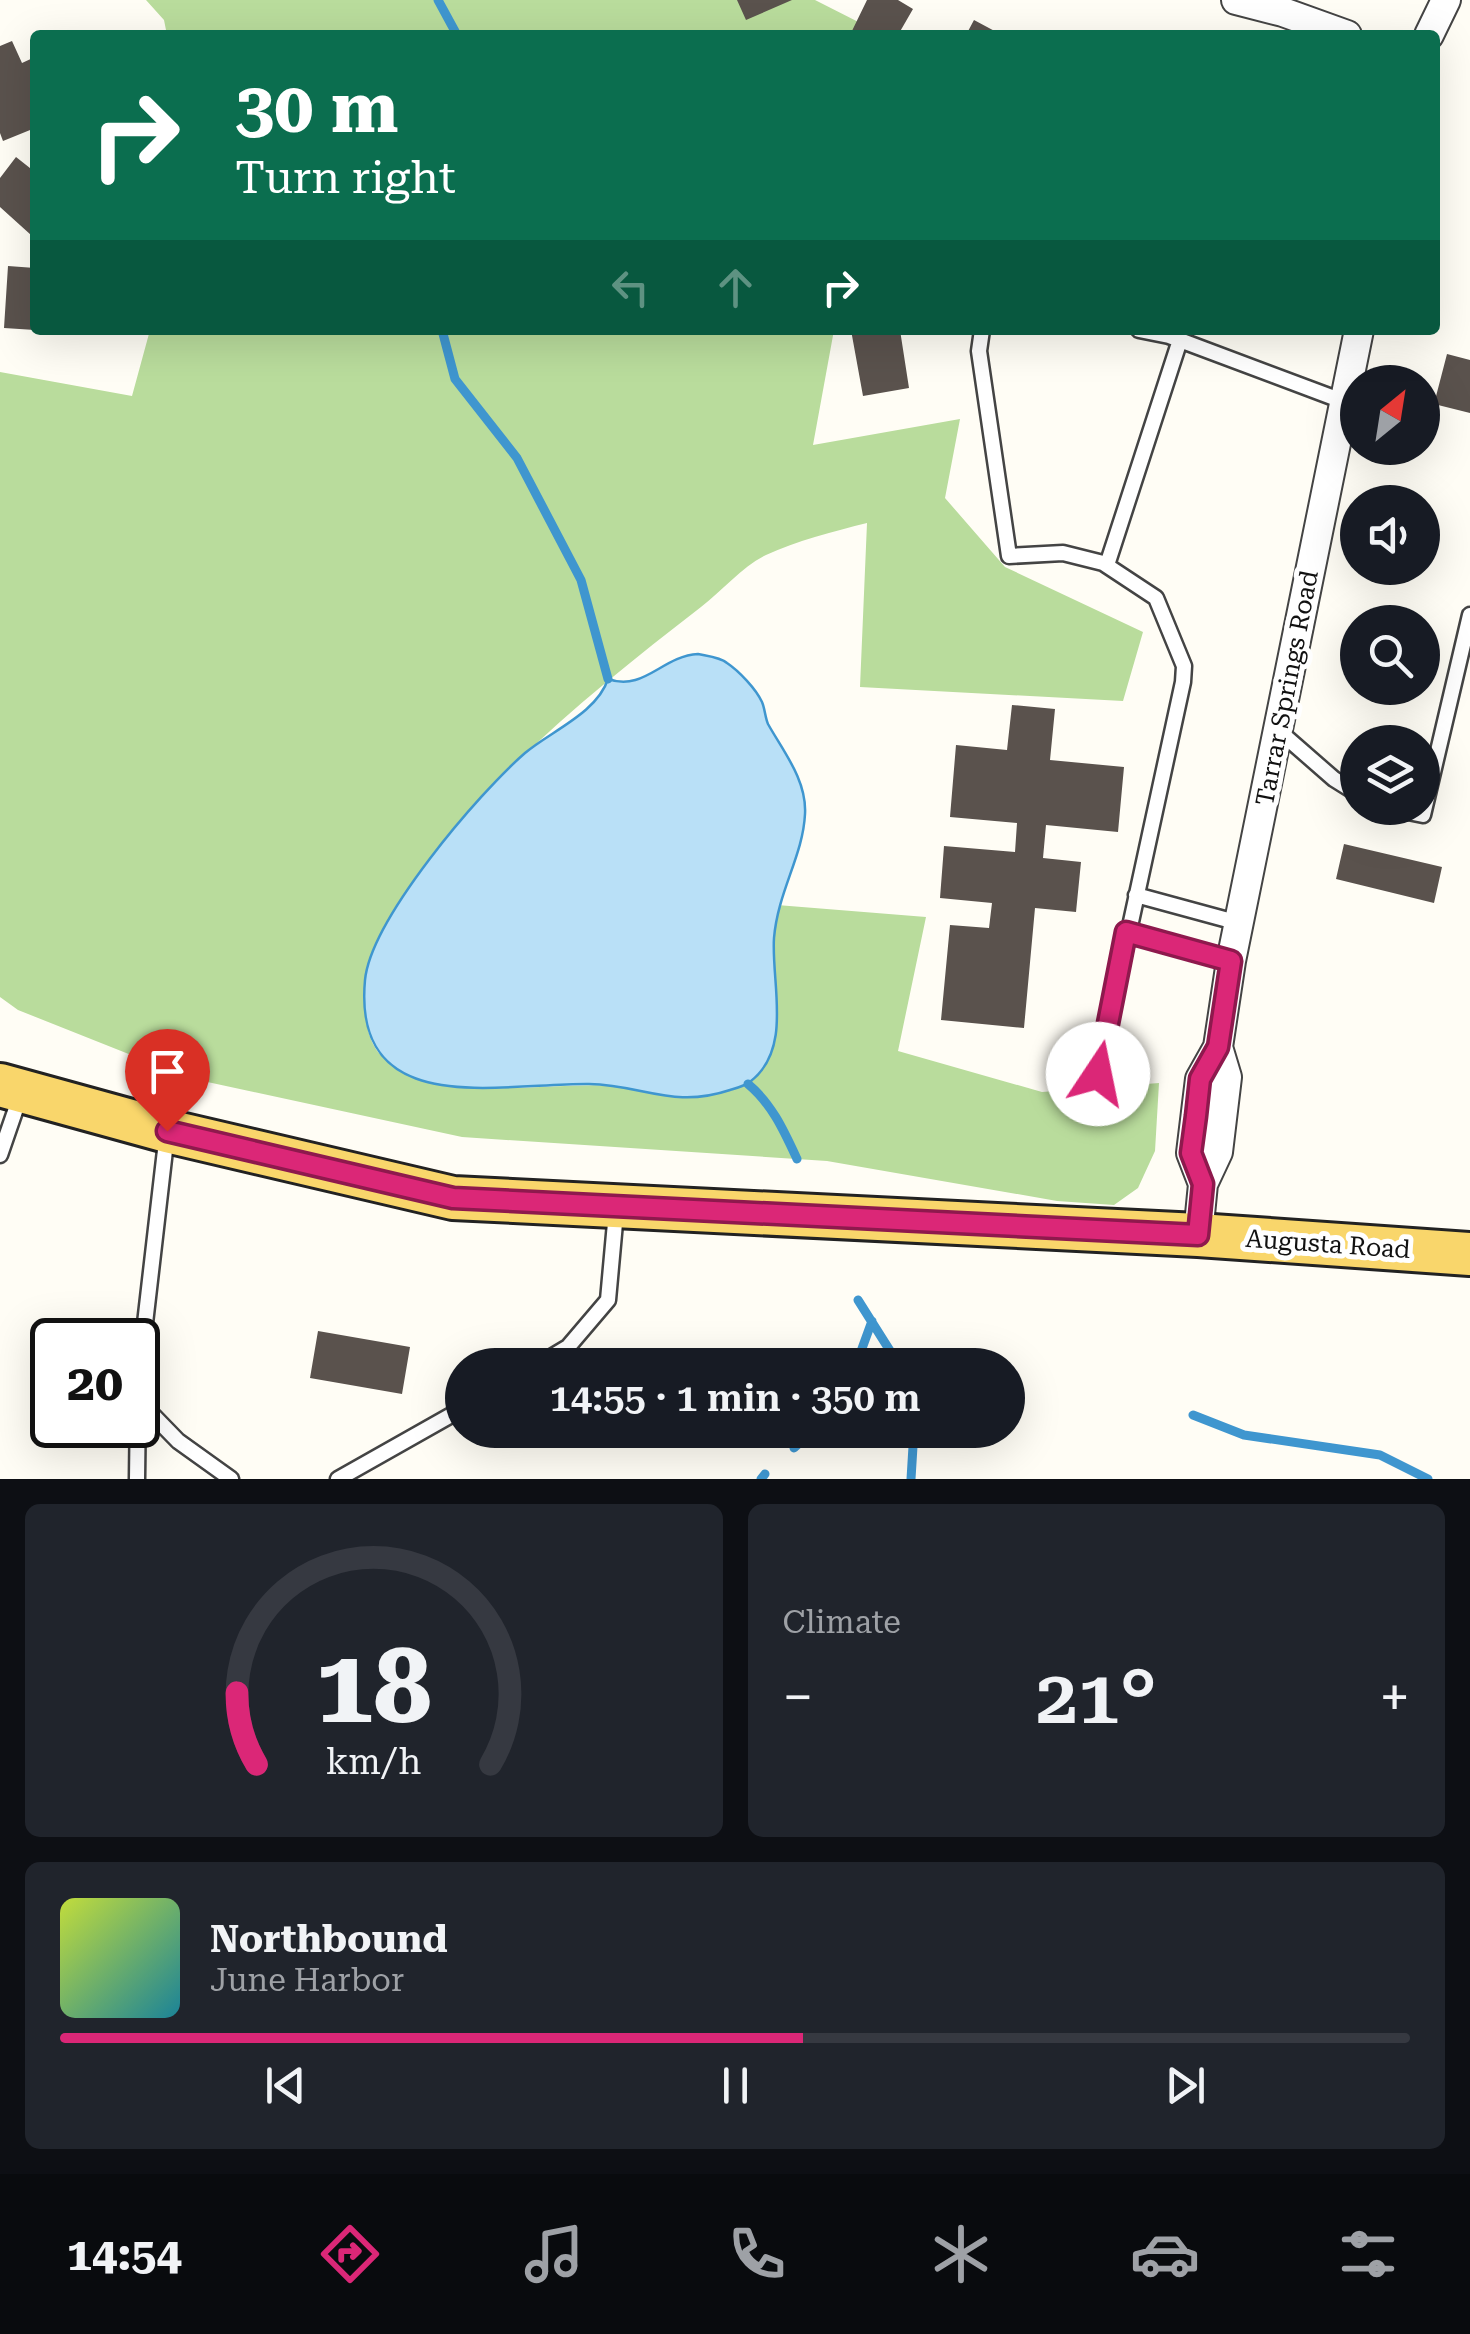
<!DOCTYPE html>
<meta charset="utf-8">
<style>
body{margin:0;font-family:"Roboto Serif",serif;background:#20242c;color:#f1f3f6;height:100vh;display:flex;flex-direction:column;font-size:38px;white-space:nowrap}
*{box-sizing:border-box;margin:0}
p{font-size:32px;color:#9ea1a6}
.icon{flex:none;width:55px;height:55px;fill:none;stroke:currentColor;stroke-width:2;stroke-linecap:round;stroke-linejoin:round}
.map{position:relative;height:1479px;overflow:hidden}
.drawer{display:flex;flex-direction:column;gap:25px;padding:25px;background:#0d0f14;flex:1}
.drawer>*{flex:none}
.hud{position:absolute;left:30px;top:30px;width:1410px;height:305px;border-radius:10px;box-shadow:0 10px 40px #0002;background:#0b6e4f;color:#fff;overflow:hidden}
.needle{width:65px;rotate:30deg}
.fabs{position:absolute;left:1340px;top:365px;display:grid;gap:20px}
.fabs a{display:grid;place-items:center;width:100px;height:100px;border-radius:50%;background:#171b24;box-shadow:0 10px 40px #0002;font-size:50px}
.speed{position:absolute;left:30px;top:1318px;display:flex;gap:20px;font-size:50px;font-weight:700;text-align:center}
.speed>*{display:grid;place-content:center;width:130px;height:130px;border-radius:50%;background:#171b24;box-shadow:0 10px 40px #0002;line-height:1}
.speed .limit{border:5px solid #111;border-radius:15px;background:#fff;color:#111}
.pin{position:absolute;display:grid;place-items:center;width:85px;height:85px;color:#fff;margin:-102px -42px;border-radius:50% 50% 50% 0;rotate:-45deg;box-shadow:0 0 10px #0007}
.pin .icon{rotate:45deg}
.me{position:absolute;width:110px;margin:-55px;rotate:11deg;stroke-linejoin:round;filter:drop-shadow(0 0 8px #0008)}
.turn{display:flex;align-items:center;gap:35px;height:210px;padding:0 40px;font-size:45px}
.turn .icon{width:130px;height:130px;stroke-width:2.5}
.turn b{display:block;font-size:70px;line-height:85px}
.lanes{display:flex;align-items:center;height:95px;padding:0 40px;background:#0003;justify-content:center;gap:50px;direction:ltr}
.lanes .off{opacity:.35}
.big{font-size:75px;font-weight:600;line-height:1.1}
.drawer .card{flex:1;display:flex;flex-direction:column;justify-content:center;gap:15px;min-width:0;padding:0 35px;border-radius:15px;background:#20242c}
.drawer .dial{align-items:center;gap:0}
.dial svg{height:260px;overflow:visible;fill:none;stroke:#363941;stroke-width:7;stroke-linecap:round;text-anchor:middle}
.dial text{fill:#f1f3f6;stroke:none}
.song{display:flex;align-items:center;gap:30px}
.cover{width:120px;height:120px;border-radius:15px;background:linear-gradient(135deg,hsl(70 70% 55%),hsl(190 70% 35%))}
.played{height:10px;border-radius:5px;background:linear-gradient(90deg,#db2777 55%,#363941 55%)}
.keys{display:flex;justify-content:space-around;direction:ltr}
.heat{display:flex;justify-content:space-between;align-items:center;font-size:55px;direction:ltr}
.drawer .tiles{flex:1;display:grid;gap:25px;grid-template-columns:1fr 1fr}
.card:last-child{grid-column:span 2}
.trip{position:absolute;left:445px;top:1348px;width:580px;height:100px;border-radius:50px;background:#171b24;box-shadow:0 10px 40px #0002;font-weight:600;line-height:100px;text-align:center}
.dock{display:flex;height:160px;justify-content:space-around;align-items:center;background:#090b0e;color:#9ea1a6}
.dock .icon{width:70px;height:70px}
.dock .current{color:#db2777}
.dock b{font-size:45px;color:#f1f3f6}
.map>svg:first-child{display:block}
.forest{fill:#b9dc9c}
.water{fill:#b9e0f7;stroke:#3f96cf;stroke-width:2.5}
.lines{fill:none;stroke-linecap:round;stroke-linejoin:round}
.stream{stroke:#3f96cf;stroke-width:9}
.building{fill:#5a524d}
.service-casing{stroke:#444;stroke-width:19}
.minor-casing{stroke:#444;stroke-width:32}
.primary-casing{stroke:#222;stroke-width:48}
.service{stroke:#fff;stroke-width:14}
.minor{stroke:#fff;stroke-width:28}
.primary{stroke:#f9d66b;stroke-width:42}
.route-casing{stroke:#8e194d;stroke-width:25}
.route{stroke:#db2777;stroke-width:18}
.labels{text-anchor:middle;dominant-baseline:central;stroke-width:10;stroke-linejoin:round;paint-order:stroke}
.street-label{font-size:25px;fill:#111;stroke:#fff}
</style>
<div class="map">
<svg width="1470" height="1479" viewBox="0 0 1470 1479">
<rect width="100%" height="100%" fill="#fffdf5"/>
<path class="forest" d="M146 0H815L884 35H167L164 20Z
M150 330H834L813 445 960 419 945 498 1005 567 1143 632 1123 701 860 687 867 523C835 531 796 541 766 555 743 566 722 591 701 607 589 694 477 782 402 904 380 942 364 963 365 1008 366 1028 371 1050 388 1061 458 1105 541 1081 618 1086L774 943 777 905 926 917 898 1051 1042 1092 1159 1083 1155 1151 1138 1188 1114 1205 1057 1201 827 1161 462 1137 189 1078 18 1010 0 997V372L132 396Z"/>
<path class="water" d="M698 654C707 656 720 657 727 663 739 671 756 689 762 702 765 709 765 717 768 724 783 751 807 780 805 814 803 856 778 891 774 938 771 983 793 1048 751 1081 745 1086 737 1088 730 1090 673 1109 644 1085 589 1084 500 1083 352 1121 365 980 371 919 478 794 525 753 551 731 597 713 608 679 644 692 662 656 698 654Z"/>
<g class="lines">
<path class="stream" d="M438 0 457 35
M442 330 455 379 517 458 581 580 608 679
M748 1084C772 1104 784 1131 797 1159
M858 1300 899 1365
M856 1365 872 1321
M1193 1415 1244 1435 1380 1455 1428 1479
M794 1448 814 1430
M761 1479 765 1474
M911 1479 914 1430"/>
</g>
<path class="building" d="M737 0H792L746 20Z
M867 0H898L913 9 898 35H850Z
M974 20 1002 35H966Z
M12 41 22 63 35 57V128L3 141 0 133V46Z
M16 157 35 172V229L31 235 0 207V178Z
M8 266 35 268V330L4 328Z
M851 330H900L909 388 863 396Z
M1447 354 1470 360V413L1434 404Z
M1012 705 1055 709 1050 760 1124 767 1118 832 1046 825 1043 858 1081 862 1076 912 1035 908 1024 1028 941 1020 950 925 989 928 992 903 940 898 944 846 1015 852 1017 823 950 817 956 745 1007 750Z
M1344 844 1442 867 1434 903 1336 879Z
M318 1331 410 1347 402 1394 310 1378Z"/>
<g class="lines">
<g class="service-casing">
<path id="service" d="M982 330 979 351 1009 556 1063 553 1103 563 1156 598 1184 666 1183 682 1098 1074
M1139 330 1169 336 1345 402
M1107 565 1180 340
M1279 731 1334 779 1358 794
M1388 808 1423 815 1470 615
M1136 895 1239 923
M1127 932 1231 961
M167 1133 138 1384 145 1407 178 1441 231 1479
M0 1155 21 1094
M538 1365 568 1347 608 1300 616 1212
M137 1479 138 1400
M338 1479 462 1409"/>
</g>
<g class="minor-casing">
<path id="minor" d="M1236 0 1283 12 1347 35
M1429 35 1446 0
M1203 1184 1191 1153 1200 1079 1218 1047 1231 961 1359 330
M1198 1235 1203 1184 1218 1152 1227 1077 1218 1047"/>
</g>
<g class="primary-casing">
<path id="primary" d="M0 1085 167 1131 453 1198 1198 1235 1470 1254"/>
</g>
<use href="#service" class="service"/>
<use href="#minor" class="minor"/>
<use href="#primary" class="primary"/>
</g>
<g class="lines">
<g class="route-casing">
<path id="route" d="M167 1131 453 1198 1198 1235 1203 1184 1191 1153 1196 1116 1200 1079 1218 1047 1231 961 1126 932 1098 1074"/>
</g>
<use href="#route" class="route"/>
</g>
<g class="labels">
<g class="street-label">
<text transform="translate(1287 688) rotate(-79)">Tarrar Springs Road</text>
<text transform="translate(1328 1244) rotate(4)">Augusta Road</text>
</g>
</g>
</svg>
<div class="fabs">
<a><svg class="needle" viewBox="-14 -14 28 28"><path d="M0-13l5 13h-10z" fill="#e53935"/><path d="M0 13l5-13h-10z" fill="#9ea1a6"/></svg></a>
<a><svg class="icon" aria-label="sound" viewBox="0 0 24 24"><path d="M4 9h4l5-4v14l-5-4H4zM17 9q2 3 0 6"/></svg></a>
<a><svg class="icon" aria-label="search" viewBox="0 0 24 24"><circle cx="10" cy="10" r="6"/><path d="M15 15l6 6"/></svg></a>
<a><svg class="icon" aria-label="layers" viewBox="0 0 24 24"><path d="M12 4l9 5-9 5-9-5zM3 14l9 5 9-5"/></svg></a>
</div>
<div class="speed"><div class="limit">20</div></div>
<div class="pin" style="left:167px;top:1131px;background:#d93025"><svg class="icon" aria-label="arrive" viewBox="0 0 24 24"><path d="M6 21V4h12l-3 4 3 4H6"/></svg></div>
<svg class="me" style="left:1098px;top:1074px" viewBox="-20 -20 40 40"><circle r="19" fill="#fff"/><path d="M0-13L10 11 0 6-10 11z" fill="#db2777"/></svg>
<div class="trip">14:55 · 1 min · 350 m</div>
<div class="hud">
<div class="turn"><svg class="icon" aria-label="right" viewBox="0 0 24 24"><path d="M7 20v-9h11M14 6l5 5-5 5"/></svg><div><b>30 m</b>Turn right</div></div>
<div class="lanes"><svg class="icon off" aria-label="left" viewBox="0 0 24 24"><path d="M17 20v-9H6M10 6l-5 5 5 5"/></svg><svg class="icon off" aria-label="ahead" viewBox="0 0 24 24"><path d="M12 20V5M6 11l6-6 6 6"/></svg><svg class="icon" aria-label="right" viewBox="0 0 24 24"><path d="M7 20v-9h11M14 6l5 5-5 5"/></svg></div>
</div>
</div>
<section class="drawer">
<div class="tiles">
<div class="card dial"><svg viewBox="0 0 100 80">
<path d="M14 69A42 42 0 1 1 86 69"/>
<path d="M14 69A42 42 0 0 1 8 47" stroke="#db2777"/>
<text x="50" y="56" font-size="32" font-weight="700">18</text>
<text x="50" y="72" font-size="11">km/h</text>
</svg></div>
<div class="card"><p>Climate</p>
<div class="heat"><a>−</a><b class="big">21°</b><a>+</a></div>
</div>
<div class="card">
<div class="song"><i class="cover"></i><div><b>Northbound</b><p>June Harbor</p></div></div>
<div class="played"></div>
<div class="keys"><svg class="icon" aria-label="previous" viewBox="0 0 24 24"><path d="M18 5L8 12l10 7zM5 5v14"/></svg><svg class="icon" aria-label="pause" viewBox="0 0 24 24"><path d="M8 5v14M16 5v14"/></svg><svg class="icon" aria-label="next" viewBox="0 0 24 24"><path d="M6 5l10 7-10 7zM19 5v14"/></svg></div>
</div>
</div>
</section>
<nav class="dock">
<b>14:54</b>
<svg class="icon current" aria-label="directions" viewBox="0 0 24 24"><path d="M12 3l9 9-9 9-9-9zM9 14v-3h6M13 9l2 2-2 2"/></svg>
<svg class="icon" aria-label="music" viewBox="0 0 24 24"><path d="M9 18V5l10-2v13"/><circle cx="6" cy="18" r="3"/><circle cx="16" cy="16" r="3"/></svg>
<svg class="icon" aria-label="phone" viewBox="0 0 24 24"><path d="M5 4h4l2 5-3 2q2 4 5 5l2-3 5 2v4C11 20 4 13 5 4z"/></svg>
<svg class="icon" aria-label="climate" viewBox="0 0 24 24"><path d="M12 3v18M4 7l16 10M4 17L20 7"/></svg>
<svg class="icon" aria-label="car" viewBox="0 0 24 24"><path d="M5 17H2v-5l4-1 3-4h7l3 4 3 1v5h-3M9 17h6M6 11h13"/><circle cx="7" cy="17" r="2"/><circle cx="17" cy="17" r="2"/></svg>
<svg class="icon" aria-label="filters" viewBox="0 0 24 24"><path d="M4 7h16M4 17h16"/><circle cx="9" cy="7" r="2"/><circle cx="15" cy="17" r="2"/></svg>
</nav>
